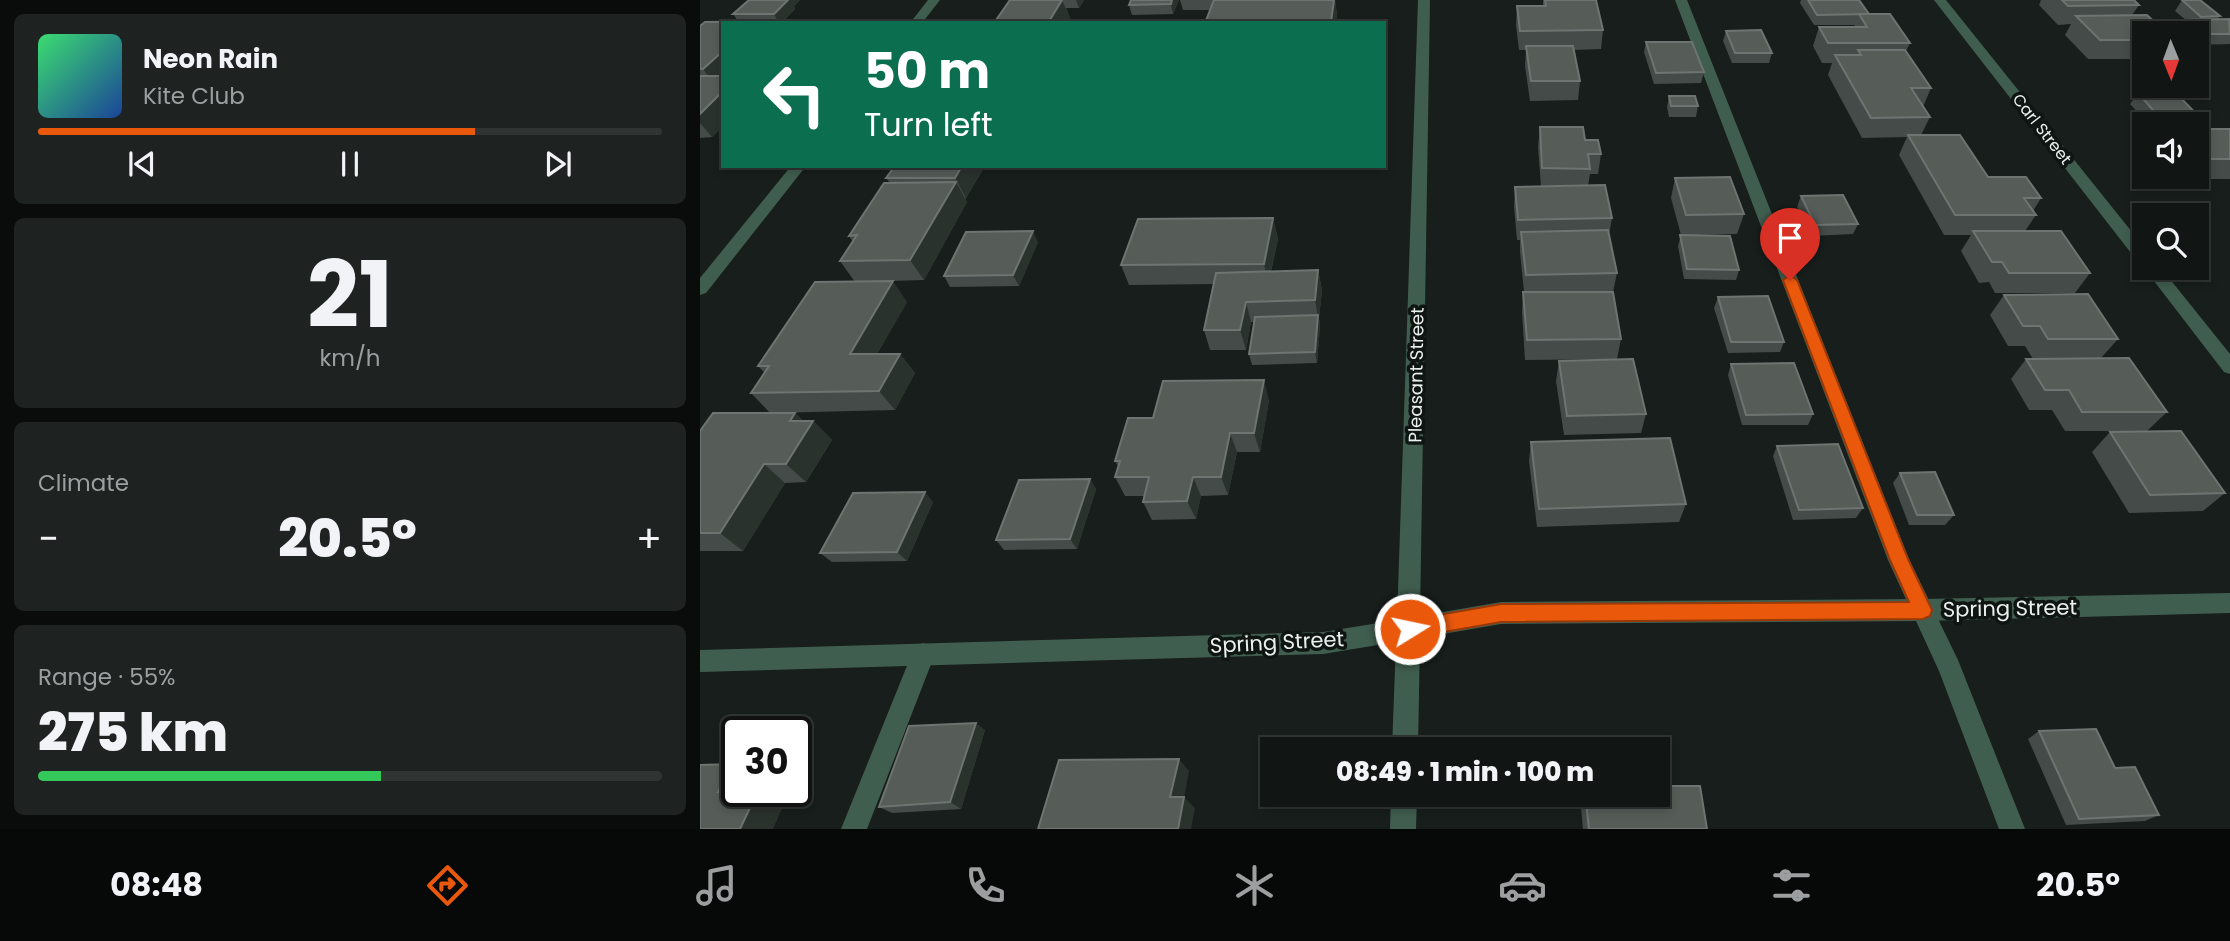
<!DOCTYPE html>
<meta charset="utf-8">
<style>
body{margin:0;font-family:Poppins,sans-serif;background:#1e2322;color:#f1f3f6;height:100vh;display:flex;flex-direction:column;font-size:26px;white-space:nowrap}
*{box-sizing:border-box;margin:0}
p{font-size:23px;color:#9c9fa0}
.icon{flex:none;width:38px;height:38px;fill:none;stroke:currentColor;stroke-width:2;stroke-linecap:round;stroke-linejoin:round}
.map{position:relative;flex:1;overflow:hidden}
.side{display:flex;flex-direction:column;gap:14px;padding:14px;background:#090c0b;width:700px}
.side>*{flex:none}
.hud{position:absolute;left:21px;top:21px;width:665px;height:147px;border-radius:0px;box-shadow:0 4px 10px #0003,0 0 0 2px #303534;background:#0b6e4f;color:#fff;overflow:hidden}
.needle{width:46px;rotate:179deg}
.buttons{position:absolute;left:1432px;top:21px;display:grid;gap:14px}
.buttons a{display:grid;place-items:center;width:77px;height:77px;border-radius:0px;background:#111614;box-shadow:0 4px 10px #0003,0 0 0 2px #303534;font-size:35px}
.speed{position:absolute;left:21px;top:716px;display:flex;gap:14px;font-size:35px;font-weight:700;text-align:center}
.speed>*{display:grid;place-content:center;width:91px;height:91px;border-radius:50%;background:#111614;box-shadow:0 4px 10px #0003,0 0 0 2px #303534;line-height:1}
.speed .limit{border:4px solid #111;border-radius:10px;background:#fff;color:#111}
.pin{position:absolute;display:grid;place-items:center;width:60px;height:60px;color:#fff;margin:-72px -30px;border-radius:50% 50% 50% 0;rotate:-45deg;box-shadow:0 0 7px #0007}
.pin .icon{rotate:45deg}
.me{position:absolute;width:77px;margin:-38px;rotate:80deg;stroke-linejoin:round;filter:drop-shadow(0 0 5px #0008)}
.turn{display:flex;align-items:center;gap:24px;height:147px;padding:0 28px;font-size:32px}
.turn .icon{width:91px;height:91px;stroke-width:2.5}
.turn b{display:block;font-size:49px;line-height:60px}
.big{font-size:52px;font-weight:800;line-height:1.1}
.side .card{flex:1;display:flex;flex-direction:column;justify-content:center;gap:10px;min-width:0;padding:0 24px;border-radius:10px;background:#1e2322}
.side .dial{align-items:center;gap:0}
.dial b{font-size:91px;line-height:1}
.song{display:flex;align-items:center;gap:21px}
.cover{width:84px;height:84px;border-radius:10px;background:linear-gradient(135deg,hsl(140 70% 55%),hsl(220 70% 35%))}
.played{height:7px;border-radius:4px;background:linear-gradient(90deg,#ea580c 70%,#303534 70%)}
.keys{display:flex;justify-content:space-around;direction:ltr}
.heat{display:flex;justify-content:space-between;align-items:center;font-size:38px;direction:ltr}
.charge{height:10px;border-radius:5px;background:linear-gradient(90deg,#34c759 55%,#303534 0)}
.trip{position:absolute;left:560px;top:737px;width:410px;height:70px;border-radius:0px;background:#111614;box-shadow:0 4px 10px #0003,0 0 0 2px #303534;font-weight:800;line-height:70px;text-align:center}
.tabs{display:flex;height:112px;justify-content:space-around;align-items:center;background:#070908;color:#9c9fa0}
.tabs .icon{width:49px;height:49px}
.tabs .active{color:#ea580c}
.tabs b{font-size:32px;color:#f1f3f6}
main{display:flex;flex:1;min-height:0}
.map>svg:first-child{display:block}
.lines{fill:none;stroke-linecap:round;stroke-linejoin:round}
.service{fill:#405e50;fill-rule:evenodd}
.minor{fill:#405e50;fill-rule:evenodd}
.wall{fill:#444b48}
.shaded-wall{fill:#2a322e}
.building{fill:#565d59;stroke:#6d7471;stroke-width:2}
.route{fill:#ea580c;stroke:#983908;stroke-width:2}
.labels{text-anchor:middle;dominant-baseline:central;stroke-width:7;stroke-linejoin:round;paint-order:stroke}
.far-street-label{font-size:16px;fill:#ebf0ee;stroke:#0e1512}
.street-label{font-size:18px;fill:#ebf0ee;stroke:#0e1512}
.near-street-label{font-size:21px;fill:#ebf0ee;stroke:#0e1512}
</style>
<main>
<section class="side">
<div class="card">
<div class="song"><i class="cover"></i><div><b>Neon Rain</b><p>Kite Club</p></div></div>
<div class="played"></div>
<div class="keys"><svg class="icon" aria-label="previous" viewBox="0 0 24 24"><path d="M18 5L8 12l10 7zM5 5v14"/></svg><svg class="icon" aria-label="pause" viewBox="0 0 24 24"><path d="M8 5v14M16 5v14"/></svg><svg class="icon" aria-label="next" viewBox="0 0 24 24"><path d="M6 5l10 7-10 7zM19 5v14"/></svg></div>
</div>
<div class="card dial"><b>21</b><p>km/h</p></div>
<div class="card"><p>Climate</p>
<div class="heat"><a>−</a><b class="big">20.5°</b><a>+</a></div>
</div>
<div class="card"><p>Range · 55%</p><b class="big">275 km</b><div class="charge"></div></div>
</section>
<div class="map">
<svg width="1530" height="829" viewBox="0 0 1530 829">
<rect width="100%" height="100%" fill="#171e1b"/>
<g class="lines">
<path class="service" d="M975 0H987L1209 559 1258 660 1325 829H1299L1239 671 1188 560Z
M223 643 231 646 235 654 167 829H141L215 646Z"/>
<path class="minor" d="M228 0H240L222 23H210Z
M718 0H730L720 616 801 602 1223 599 1530 593V613L1223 621 801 624 720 638 718 749H692L696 642 623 654 0 672V650L623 632 697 620Z
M1234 0H1246L1444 247V263L1438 262Z
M91 166H106L6 293 0 295V278Z
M1444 268H1461L1530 354V374L1524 372Z
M691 794H717L716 829H690Z"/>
</g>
<path class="wall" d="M49 0H137H100L94 6 95 9 83 21H87L89 23H23V126L12 137 0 138V26L5 22 38 21 33 14Z
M310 0H384L379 8H366L370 18 367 23H294Z
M479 0 473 14 432 15 429 5Z
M480 0H635L637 15 636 23H505L510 10H483Z
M843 0H896L903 30 901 49 874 50 880 81 878 100 830 101 825 66 826 50H819L816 25 817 6H843Z
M1101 0H1159L1169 14 1210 43 1206 51 1231 88 1223 107 1230 117 1221 135 1288 177 1341 198 1333 211 1336 215 1325 231 1390 273 1375 293H1295L1289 282 1279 283 1261 251 1271 235H1244L1199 155 1207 137 1162 138 1128 75 1132 63H1122L1113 46 1119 27H1154L1155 25H1114L1100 3Z
M1341 0H1434L1439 5 1432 15 1444 33V59H1388L1365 35 1371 24 1358 25 1339 5Z
M1482 0 1520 16 1518 19H1530V44L1498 45 1496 43V33H1485L1481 30 1487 21 1475 11Z
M1026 31 1072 53 1069 63H1032L1023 41Z
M946 42 1004 72 1001 83 954 84 944 52Z
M1438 93 1510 128 1509 129H1530V179H1493L1491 177H1496V124H1449L1430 104Z
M969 96 998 106 996 117H969L967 107Z
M840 127 885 140 901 154 898 174H890L888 186 912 218 909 235 917 273 913 292 921 339 917 359 825 360 822 312 823 292H824L820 252V240H817L814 207 815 187 841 186 838 147Z
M195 166H285L266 198H265L267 202 224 280 155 282 140 261 153 242 149 236 190 183 186 178Z
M975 178 1044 214 1037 234 992 235 1039 270 1036 280 984 279 978 246 981 235 971 198Z
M1101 196 1158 224 1153 234 1111 236 1097 207Z
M573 218 578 239 571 272 618 270 622 290 619 318 620 326 617 363 552 365 549 354 554 322H551L546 350H510L504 330 514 284 429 285 421 265Z
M338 242 319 286 250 287 244 276Z
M1304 295 1418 339 1401 358 1467 412 1447 431H1365L1352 410H1329L1311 379 1326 359H1333L1325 346H1308L1290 315Z
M1018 297 1084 342 1080 352 1028 353 1014 308Z
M207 302 177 354H200L215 373 195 410 70 413 51 393 65 373 58 366Z
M859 361 946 414 941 433 864 435 856 381Z
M1031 364 1113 414 1108 425H1042L1028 375Z
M569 400 560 452H537L528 495 501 496 496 519 452 520 443 502 444 496H425L415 477 418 466 415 461 453 418Z
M95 413 103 421H113L132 440 106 482 85 483 43 551H0V431Z
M1410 432 1525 493 1503 511 1429 513 1392 452Z
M831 442 986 504 979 522 837 527 829 461Z
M1077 446 1163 508 1156 518 1093 520 1073 456Z
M1200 473 1254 515 1245 525H1209L1193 483Z
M390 479 396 489 377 549 304 550 296 540Z
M233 502 207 561 132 562 120 553Z
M285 730 261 809 192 813 179 807Z
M1339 731 1415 768 1459 815 1445 821 1366 825 1328 739Z
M881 794H957L1007 829H883L880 798Z"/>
<path class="shaded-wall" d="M85 0H100L94 6 95 9 82 23H79L74 14Z
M362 0 370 18 367 23H348Z
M376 0H384L379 8Z
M472 0H479L473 14 471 4Z
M634 0H635L637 15 636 23H631Z
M23 51V84L18 89 3 69Z
M23 91V126L12 137 0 123V114Z
M262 166H285L266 198 255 178Z
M256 182 267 202 224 280 210 260Z
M573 218 578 239 568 284 564 264Z
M333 231 338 242 319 286 313 275Z
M618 270 622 290 619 318 620 326 617 363 615 352 618 317 615 300Z
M193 281 207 302 166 374 150 354Z
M546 302 551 322 546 350 540 330Z
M200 354 215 373 195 410 179 391Z
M564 380 569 400 560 452 554 433Z
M95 413 109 428 113 421 132 440 106 482 86 464 90 421Z
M530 433 537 452 528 495 521 477Z
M64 464 85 483 43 551 20 533Z
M493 477 501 496 496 519 487 501Z
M390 479 396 489 377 549 370 539Z
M225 492 233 502 207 561 197 552Z
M276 723 285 730 261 809 250 802Z
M479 759 489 771 482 809 470 797Z
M31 764 37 767V791L18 792Z
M58 791 85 802 73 829H40Z
M484 797 495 808 491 829H478Z"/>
<path class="building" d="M49 0H88L74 14H33Z
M310 0H362L348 23H294Z
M431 0H472L471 4 429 5Z
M514 0H634L631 22 505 23Z
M845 0H896L903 30 820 31 817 6H846Z
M1108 0H1159L1169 14 1117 15Z
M1362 0H1434L1439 5 1368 6Z
M1482 0H1500L1520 16 1501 17Z
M1159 14H1190L1210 43H1128L1119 27H1167Z
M1447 15 1466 33H1444V40H1400L1376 16Z
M1529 19 1530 34H1505L1488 20Z
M87 21 86 23H23V51L3 69H0V26L5 22Z
M1061 30 1072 53H1035L1026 31Z
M946 42H992L1004 72 956 73Z
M826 46H873L880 81H831Z
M1158 50H1205L1231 88H1211L1230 117 1171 118 1135 55H1161Z
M0 76H23V91L0 114Z
M1438 93H1476L1510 128H1496V124H1478L1470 117H1459Z
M969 96H995L998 106H971Z
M840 127H883L885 140H898L901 154H888L890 169 842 168Z
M1496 129H1530V159H1508L1496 146Z
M1208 135H1260L1288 177H1326L1341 198H1324L1336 215H1255Z
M195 166H262L255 178H186Z
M1030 177 1044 214 986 215 975 178Z
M256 182 210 260 140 261 157 235 149 236 184 183Z
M905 185 912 218 818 220 815 187Z
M1143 195 1158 224 1115 225 1101 196Z
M573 218 564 264 421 265 438 219Z
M908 230 917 273 826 275 821 232Z
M333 231 313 275 244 276 266 232Z
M1273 231H1361L1390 273H1309L1302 262H1292Z
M980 235 1030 236 1039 270 987 269Z
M618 270 615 300 546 302 540 330H504L516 273Z
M193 281 150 354H200L179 391 51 393 69 366H58L115 282Z
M823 292H913L921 339 827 340Z
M1388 294 1418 339H1348L1340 326H1323L1304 295Z
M1068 296 1084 342H1031L1018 297Z
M618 315 615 352 549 354 555 317Z
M1429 358 1467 412H1382L1369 390H1345L1326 359Z
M933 359 946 414 867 416 859 361Z
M1094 363 1113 414 1046 415 1031 364Z
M564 380 554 433H530L521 477H493L487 501 443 502 449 477H415L420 461H415L428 418H453L463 381Z
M13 413H95L90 421H113L86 464H64L20 533H0V431Z
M1481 431 1525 493 1450 495 1410 432Z
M970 438 986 504 839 509 831 442Z
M1138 444 1163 508 1099 510 1077 446Z
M1235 472 1254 515H1217L1200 473Z
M390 479 370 539 296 540 319 480Z
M225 492 197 552 120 553 153 493Z
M276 723 250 802 179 807 209 726Z
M1396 729 1415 768 1435 767 1459 815 1379 819 1339 731Z
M479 759 470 797H484L478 829H338L359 760Z
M31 764 18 792 58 791 40 829H0V765Z
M957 786H1000L1007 829H889L885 794H957Z"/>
<path class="route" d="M1090 275 1097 280 1208 559 1232 610 1230 616 1223 619 801 622 710 638 703 635 700 629 703 623 710 620 801 604 1209 602 1190 560 1083 280Z"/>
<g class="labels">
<g class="far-street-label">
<text transform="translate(1342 129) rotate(52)">Carl Street</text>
</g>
<g class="street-label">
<text transform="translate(716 375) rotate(-89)">Pleasant Street</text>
</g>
<g class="near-street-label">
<text transform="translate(1310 608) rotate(-1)">Spring Street</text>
<text transform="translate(577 642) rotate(-3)">Spring Street</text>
</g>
</g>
</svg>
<div class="buttons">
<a><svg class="needle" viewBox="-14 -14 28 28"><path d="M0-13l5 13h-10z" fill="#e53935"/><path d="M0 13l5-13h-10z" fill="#9c9fa0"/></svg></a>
<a><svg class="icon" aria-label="sound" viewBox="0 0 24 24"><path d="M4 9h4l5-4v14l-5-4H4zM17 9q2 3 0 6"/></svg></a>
<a><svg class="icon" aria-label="search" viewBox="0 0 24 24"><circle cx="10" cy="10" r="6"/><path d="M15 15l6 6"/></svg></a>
</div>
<div class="speed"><div class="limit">30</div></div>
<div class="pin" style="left:1090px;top:280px;background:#d93025"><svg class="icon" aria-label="arrive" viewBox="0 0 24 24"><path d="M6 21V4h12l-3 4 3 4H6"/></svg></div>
<svg class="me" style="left:710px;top:629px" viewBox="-20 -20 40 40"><circle r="17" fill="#ea580c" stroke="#fff" stroke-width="3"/><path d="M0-11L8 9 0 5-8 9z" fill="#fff"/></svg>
<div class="trip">08:49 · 1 min · 100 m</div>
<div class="hud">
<div class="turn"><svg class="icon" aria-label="left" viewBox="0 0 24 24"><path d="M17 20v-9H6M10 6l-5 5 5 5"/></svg><div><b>50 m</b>Turn left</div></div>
</div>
</div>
</main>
<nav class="tabs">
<b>08:48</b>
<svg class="icon active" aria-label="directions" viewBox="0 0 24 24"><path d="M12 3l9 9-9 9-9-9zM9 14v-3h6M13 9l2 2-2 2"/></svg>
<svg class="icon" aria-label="music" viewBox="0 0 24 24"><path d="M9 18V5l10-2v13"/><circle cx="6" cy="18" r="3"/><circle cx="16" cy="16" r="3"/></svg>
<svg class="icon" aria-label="phone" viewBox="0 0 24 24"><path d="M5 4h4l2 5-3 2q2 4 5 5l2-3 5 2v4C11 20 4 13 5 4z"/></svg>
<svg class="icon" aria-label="climate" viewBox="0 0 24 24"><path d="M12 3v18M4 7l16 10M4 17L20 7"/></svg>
<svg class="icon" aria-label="car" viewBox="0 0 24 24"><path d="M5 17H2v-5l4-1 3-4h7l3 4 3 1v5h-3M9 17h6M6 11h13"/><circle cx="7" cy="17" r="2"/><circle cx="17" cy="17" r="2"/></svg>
<svg class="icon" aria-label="filters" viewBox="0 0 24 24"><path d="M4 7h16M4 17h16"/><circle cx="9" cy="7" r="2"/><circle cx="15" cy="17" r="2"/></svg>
<b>20.5°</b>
</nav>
